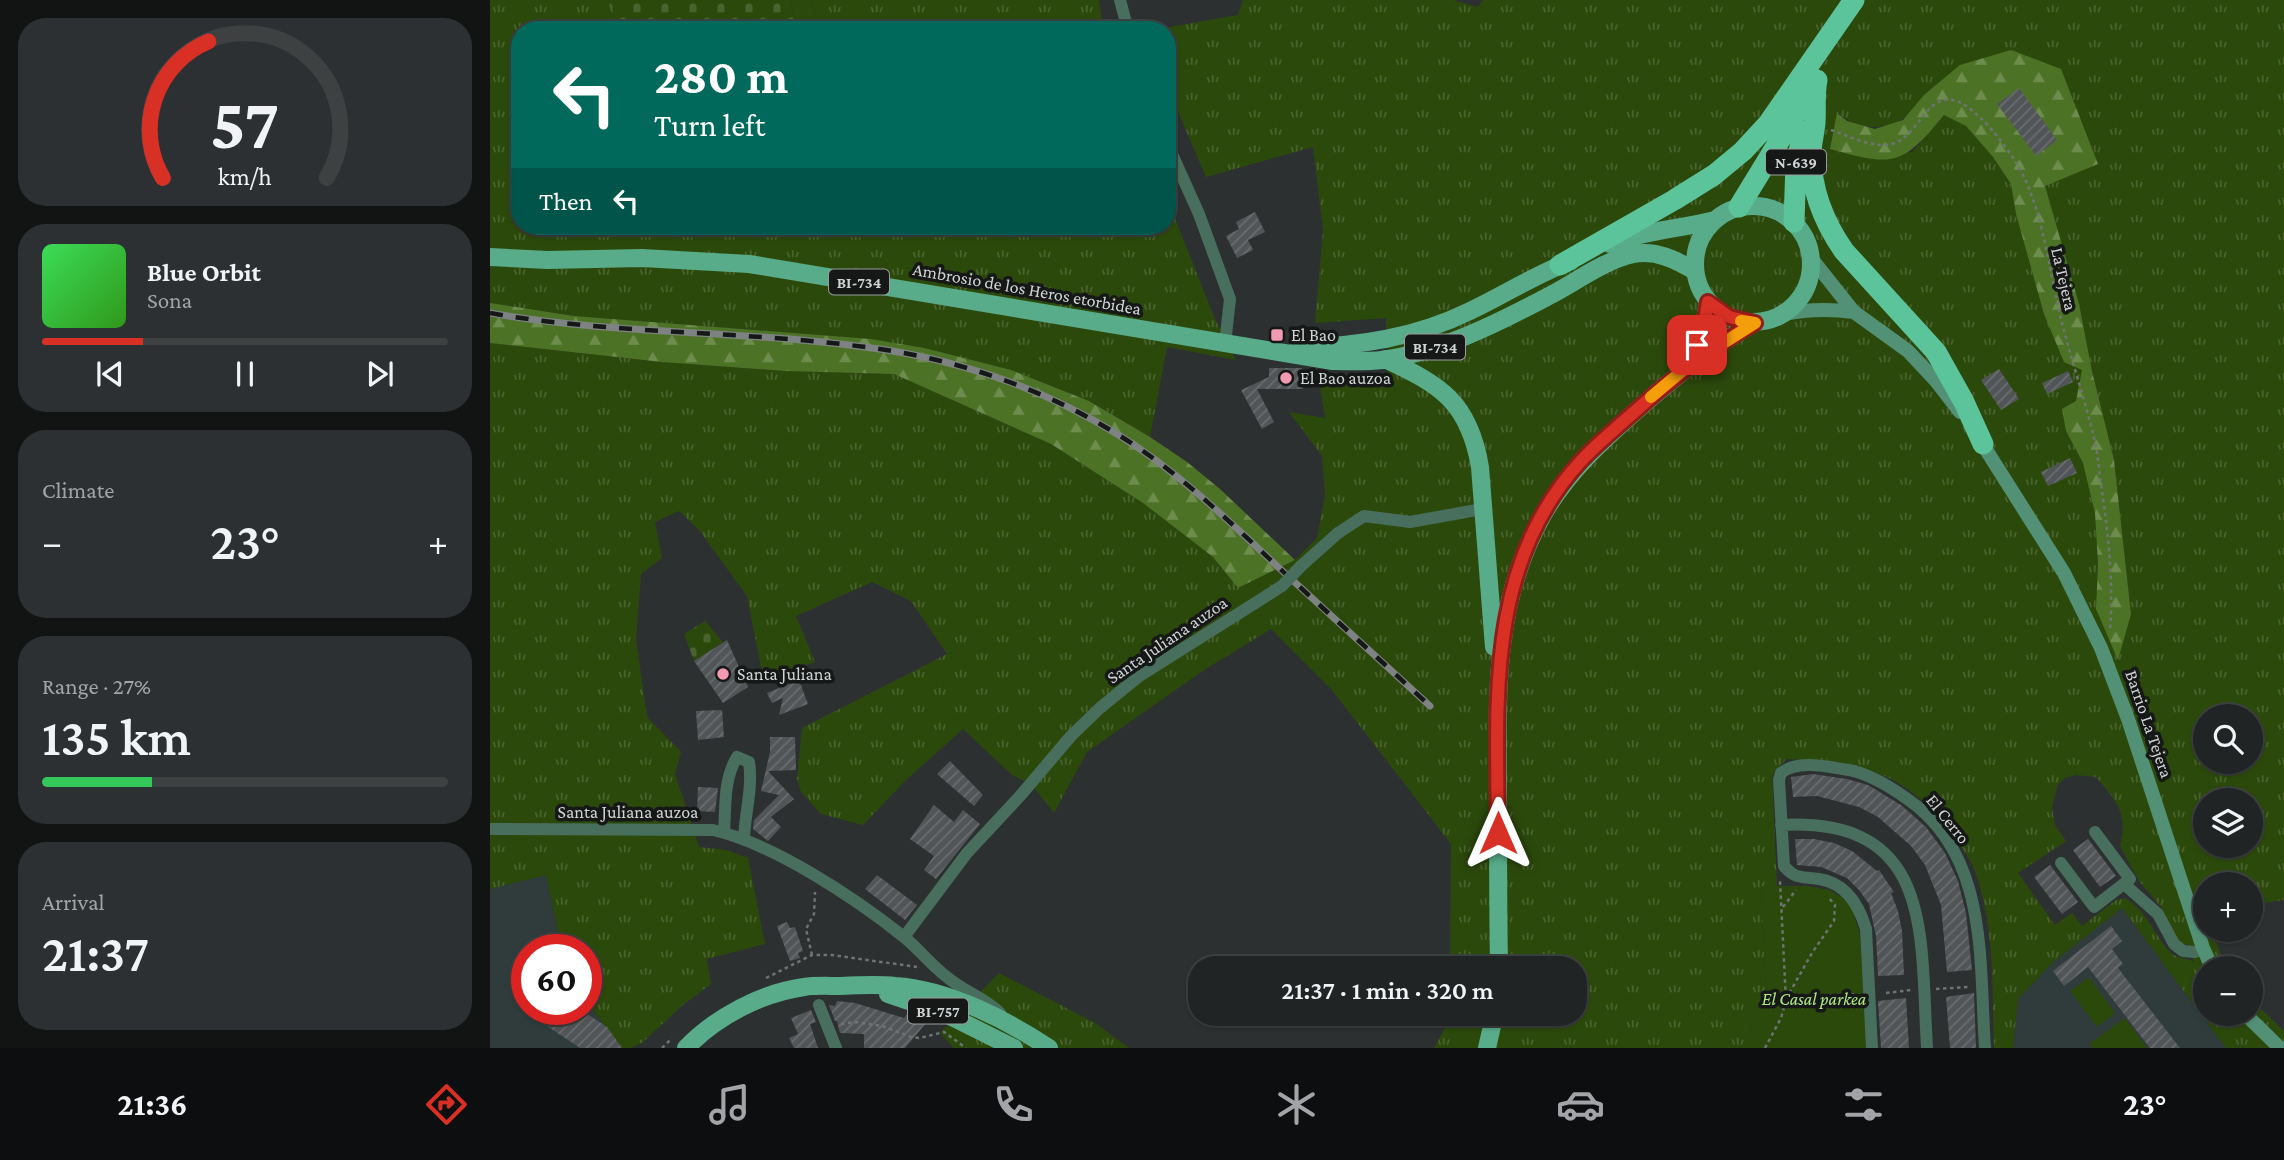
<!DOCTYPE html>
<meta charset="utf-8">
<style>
body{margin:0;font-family:"Crimson Pro",serif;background:#2d3032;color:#f1f3f6;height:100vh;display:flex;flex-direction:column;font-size:26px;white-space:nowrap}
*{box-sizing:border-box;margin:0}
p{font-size:23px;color:#a2a4a7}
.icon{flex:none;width:38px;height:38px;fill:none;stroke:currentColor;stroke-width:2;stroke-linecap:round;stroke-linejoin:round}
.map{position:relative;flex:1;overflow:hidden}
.details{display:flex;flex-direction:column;gap:18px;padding:18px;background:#121414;width:490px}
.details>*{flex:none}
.banner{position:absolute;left:21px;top:21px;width:665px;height:214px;border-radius:28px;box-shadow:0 2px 5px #0004,0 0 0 2px #3e4142;background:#00695c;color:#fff;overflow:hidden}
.buttons{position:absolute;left:1703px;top:704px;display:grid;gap:14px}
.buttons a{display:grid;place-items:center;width:70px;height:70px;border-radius:50%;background:#212425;box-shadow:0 2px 5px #0004,0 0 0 2px #3e4142;font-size:35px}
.speed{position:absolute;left:21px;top:934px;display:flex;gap:14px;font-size:35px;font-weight:700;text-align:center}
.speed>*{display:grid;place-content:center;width:91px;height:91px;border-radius:50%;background:#212425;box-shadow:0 2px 5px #0004,0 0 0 2px #3e4142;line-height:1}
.speed .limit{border:10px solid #d22;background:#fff;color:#111}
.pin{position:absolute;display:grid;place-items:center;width:60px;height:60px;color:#fff;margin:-30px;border-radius:14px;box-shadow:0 4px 10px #0006}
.me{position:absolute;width:77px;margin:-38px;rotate:0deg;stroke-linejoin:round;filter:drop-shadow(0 0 5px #0008)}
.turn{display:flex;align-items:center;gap:24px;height:147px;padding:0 28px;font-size:32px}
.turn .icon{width:91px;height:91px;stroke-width:2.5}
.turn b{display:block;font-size:49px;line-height:60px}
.then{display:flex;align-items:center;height:66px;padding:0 28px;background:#0003;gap:14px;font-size:26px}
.big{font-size:52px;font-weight:600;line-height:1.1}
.details .card{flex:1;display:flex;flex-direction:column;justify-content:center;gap:10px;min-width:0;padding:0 24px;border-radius:28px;background:#2d3032}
.details .dial{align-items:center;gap:0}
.dial svg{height:182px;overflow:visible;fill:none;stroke:#3e4142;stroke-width:7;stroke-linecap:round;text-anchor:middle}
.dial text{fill:#f1f3f6;stroke:none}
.song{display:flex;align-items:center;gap:21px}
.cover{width:84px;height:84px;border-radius:10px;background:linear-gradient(135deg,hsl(130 70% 55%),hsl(110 70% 35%))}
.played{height:7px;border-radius:4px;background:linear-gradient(90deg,#d93025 25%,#3e4142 25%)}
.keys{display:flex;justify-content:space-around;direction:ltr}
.heat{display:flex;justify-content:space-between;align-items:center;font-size:38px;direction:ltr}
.charge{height:10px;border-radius:5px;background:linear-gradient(90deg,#34c759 27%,#3e4142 0)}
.trip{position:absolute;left:698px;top:956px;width:399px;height:70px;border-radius:28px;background:#212425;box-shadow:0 2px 5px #0004,0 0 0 2px #3e4142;font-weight:600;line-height:70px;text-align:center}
.menu{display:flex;height:112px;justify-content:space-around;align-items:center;background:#0d0e0f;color:#a2a4a7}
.menu .icon{width:49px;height:49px}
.menu .on{color:#d93025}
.menu b{font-size:32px;color:#f1f3f6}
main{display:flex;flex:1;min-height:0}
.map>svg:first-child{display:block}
.built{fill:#303c3c}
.grass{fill:url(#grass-tufts);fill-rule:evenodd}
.forest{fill:url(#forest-firs)}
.cemetery{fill:url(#cemetery-stones)}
.green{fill:#2c490c}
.building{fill:url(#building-hatch)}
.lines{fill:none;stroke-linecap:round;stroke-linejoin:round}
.path{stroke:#6f7373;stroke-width:2.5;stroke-dasharray:3.5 3.5;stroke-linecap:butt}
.street{stroke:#486e5d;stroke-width:12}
.secondary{stroke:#529176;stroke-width:14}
.primary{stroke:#58ac8a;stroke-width:18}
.highway{stroke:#5cc49b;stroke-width:21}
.rail-casing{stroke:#7f8283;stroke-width:7}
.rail{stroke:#161818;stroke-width:4.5;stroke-dasharray:13;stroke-linecap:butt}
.street-bridge{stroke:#486e5d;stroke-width:12}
.route-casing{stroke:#8d1f18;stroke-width:18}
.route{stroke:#d93025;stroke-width:12}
.slow{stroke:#f59e0b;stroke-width:12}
.poi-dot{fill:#f19ab1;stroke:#161818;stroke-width:2.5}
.labels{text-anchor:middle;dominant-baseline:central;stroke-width:7;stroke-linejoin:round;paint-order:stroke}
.shield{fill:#161818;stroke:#999c9c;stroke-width:2}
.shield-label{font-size:16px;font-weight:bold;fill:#d1d4d4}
.street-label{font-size:18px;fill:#d1d4d4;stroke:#161818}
.poi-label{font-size:18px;fill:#d1d4d4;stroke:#161818;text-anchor:start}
.park-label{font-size:18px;font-style:italic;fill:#b1e982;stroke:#161818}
</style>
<main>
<section class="details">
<div class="card dial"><svg viewBox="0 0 100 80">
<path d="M14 69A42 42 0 1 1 86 69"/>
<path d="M14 69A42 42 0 0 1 34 9" stroke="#d93025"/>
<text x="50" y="56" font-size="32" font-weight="700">57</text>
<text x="50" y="72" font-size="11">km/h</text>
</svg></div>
<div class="card">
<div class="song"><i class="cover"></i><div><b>Blue Orbit</b><p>Sona</p></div></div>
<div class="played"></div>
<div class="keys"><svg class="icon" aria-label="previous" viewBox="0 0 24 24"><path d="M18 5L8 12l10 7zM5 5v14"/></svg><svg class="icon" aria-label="pause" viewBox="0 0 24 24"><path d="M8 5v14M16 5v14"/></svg><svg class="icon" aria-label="next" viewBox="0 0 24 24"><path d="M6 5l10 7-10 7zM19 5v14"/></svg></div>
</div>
<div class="card"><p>Climate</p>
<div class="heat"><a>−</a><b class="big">23°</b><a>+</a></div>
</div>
<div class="card"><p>Range · 27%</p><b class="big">135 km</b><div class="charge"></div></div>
<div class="card"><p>Arrival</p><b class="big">21:37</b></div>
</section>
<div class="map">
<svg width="1794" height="1048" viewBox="0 0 1794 1048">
<defs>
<pattern id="grass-tufts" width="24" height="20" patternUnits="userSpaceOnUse" patternTransform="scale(1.75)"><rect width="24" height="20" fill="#2c490c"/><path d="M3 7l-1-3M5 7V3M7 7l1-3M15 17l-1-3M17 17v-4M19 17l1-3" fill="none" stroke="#4a622e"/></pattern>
<pattern id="forest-firs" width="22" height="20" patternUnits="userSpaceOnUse" patternTransform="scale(1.75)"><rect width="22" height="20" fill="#4c7325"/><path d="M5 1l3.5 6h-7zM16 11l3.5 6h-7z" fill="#6d8c4e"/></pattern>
<pattern id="cemetery-stones" width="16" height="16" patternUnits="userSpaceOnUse" patternTransform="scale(1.75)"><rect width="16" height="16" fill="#2c490c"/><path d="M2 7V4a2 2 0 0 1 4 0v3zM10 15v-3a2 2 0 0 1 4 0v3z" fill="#4a622e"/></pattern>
<pattern id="building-hatch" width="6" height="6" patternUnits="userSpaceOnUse" patternTransform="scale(1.75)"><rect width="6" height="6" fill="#515558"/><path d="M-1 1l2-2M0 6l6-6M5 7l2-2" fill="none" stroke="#696d6f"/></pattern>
</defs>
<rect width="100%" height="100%" fill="#2c3031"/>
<path class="built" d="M56 875 72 950H37V1010H96V1001L132 1048H0V889Z
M1632 908 1736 1048H1523L1528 999 1562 963Z"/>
<path class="grass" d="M0 0H118L126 30H30V226H677V198L724 317 746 360 677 347 660 437 599 401 520 370 381 339 84 316 0 303Z
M321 0H609L613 30H329Z
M753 0H963L988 7 993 0H1794V900L1761 905 1760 884H1715V929H1722L1731 956 1738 968H1715V1013H1760L1761 999 1794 1031V1048H1736L1632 908 1562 963 1528 999 1523 1048H1504C1502 992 1505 931 1487 877 1482 860 1471 846 1460 831 1413 770 1369 762 1296 759L1282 776 1287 886 1271 887 1276 989 1256 1039 1250 1048H944L958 1022V1013H1085V968H960L961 844 842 690 781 629 714 670 597 752 564 813 541 784 522 775 473 729 416 780 373 825 331 814 311 792 307 779 312 728 457 654 421 601 382 582 306 616 325 662 278 678 271 667 257 596 209 530 189 511 165 522 172 558 151 574 146 639 157 717 191 752 185 774 209 847 236 850 258 858 275 944 217 959 221 984 194 1004 152 1043 140 1048H132L96 1001V950H72L56 875 0 889V343L172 362 295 371 404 374 561 444 653 503 723 557 748 588 805 560 827 538 835 495 832 456 799 412 835 418 828 373 898 376 896 318 825 323 833 230 823 147 716 177 677 86V30H663L748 15ZM1434 95 1607 163 1554 186 1589 304 1602 371 1624 460 1641 614 1607 609C1608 562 1611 505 1592 461 1587 451 1581 441 1576 431L1586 401 1593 370 1554 314 1526 214 1521 184 1503 157 1476 126 1454 115 1422 152 1341 149 1348 113C1365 129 1391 131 1411 120 1420 115 1428 102 1434 95ZM1715 716H1760V761H1715ZM1586 775 1606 777C1627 802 1638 812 1630 846L1649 881 1671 907 1688 940 1692 944 1699 945 1704 962C1696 957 1686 959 1679 951 1664 934 1655 909 1635 898L1626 900 1592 926 1582 913 1565 925 1528 873 1576 841 1565 825 1562 808 1567 786 1575 778ZM1715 800H1760V845H1715Z
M509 973 605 1023 639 1048H464L450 1033Z"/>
<path class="forest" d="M1521 50 1571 69 1608 164 1555 186 1589 304 1602 371 1624 460 1641 614 1628 660 1606 609 1608 564 1605 513 1593 463 1576 431 1572 409 1586 401 1592 370 1574 362 1554 314 1526 214 1521 184 1503 157 1476 126 1454 115C1412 166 1404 167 1340 149L1347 113 1357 121 1385 129 1413 120 1434 95 1470 65Z
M0 303 84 316 381 339 434 348 521 370 599 401 660 437 697 462 730 489 805 560 748 588 723 557 653 503 561 444 404 374 295 371 172 362 0 343Z"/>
<path class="cemetery" d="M118 0H300L307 30H126Z
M215 621 233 642 204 661 194 634Z"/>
<path class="green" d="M300 0H321L329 30H307Z
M1271 886H1317L1340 890 1353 898 1362 909 1370 935 1377 1048H1250L1256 1039 1276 989Z
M1599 977 1625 1013 1607 1027 1580 991Z
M1635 1018 1657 1048H1602L1599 1044Z"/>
<path class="building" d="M1529 88 1567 140 1546 156 1507 104Z
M765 212 775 232 758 240 763 250 747 258 736 236 749 229 746 222Z
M779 368H812L813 389H767L784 422 772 429 751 390 779 377Z
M1509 369 1529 399 1511 410 1491 380Z
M1578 371 1583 382 1557 394 1552 383Z
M1580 458 1587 473 1558 486 1551 472Z
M237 640 258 687 233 703 204 661Z
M309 680 318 704 289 715 293 698 282 703 277 693Z
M232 710 234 737 208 740 206 711Z
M280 737H305L306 770 278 771 304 799 281 817 291 827 278 841 263 829 264 820 289 795 271 791 280 752Z
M460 761 493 795 484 806 447 774Z
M1323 774 1357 779 1378 785 1411 805 1436 827 1455 853 1468 881 1476 913 1482 970 1457 972 1451 905 1435 865 1421 846 1388 817 1369 807 1327 796 1303 797 1301 777Z
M208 787 228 788 225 812 207 811Z
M444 805 464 822 473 810 490 824 446 879 434 870 444 856 420 839Z
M1305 839H1324L1344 843 1362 851 1387 871 1389 870 1404 892 1401 893 1408 911 1412 931 1414 975 1388 976 1386 936 1379 904 1369 890 1357 878 1331 867 1307 865Z
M1598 839 1626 876 1610 887 1583 850Z
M1560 865 1588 902 1572 914 1544 877Z
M387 875 427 905 415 920 375 889Z
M297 922 300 928 305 927 313 951 308 953 310 958 300 961 287 926Z
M1621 926 1632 941 1622 949 1633 964 1628 968 1690 1048H1660L1598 967 1574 986 1563 971Z
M1484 993 1486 1048H1460L1456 997Z
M1416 998 1419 1048H1391L1388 1001Z
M347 1001 365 1003 414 1018 418 1013 436 1023 415 1048H374V1034L350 1033 347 1021H345L339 1005 345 1006Z
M33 1010H91L117 1027 132 1048H90Z
M321 1010 326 1022 320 1024 328 1048H304L299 1038 308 1034 301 1018Z"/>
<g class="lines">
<path class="path" d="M1341 130C1358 136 1385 149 1402 144 1431 136 1438 84 1473 104 1495 117 1523 154 1534 177 1554 219 1559 270 1570 315 1580 357 1595 399 1605 442 1608 456 1609 470 1611 484 1618 533 1624 582 1620 631
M1293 907 1306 890
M322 955 316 929 324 914 325 892
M276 978 322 955H342L427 967
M1446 989 1478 987
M1396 993 1421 990
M1298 997 1368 994
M1296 999 1322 953 1344 921 1345 905 1338 897
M351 1024 366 1022 392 1026 421 1037 430 1038 454 1032 476 1048
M172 1048 182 1038
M1275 1048 1291 1018 1296 1001 1290 881"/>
<path class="street" d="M630 0 638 30
M677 143 709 214 740 299 735 344
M811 566 848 533 874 516 920 522 992 509
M1291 825C1445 817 1430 935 1437 1048
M0 829 223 830C284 844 365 898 414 937 429 949 441 965 457 977 473 991 495 998 510 1013
M234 832C236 807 233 780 247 757L259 762C263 787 255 813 254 838
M1571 863 1604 907 1640 879 1605 832
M1634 884 1668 914 1684 944 1693 951 1705 952 1713 948
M414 937 477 853 530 796 581 736 610 708 648 677 792 586
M329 1005 346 1048
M1382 1048 1376 929C1369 905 1356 883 1329 879 1312 876 1306 880 1294 866L1289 780 1291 773C1308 759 1339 767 1359 770 1380 774 1399 786 1416 798 1499 854 1489 960 1495 1048"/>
<path class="secondary" d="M1321 258 1364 312 1418 351 1446 381 1470 412
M1294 314C1318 309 1340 309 1364 312
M1488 437 1574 573 1611 648 1638 719 1713 948 1722 968
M1754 1013 1790 1048"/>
<path class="primary" d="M1205 264a58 58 0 1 1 116 0a58 58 0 1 1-116 0Z
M1120 244C1154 231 1189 229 1225 220
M0 257 57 260 152 258 259 264 843 361C860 361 876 362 892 360 950 352 1006 324 1057 297 1085 283 1114 260 1144 254 1167 250 1186 260 1205 271
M808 348C868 346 925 338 980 311 1014 295 1046 274 1081 261
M895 359C951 385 979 402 990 467L1004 647
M1199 365 1214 325 1218 302
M1009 968C1008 907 1008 847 1008 787 1007 690 1004 600 1054 513 1078 472 1111 442 1146 411 1184 377 1222 347 1265 322
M398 994 454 1013 524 1048
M196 1048C226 1017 271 993 314 987 326 985 339 986 351 986 369 985 388 984 405 986 457 989 517 1020 559 1048
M997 1048 1005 1013"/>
<path class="highway" d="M1327 80C1324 95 1326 108 1325 123 1324 132 1322 141 1321 150 1320 187 1333 221 1354 251L1446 352 1474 402 1493 444
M1249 207 1323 86
M1304 222 1306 163 1314 131
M1070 265 1184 200 1224 175 1253 151 1278 124 1364 0"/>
<g class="rail-casing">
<path id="rail" d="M0 313C136 337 277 329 414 353 489 367 562 394 627 434 686 470 737 519 787 566 838 613 889 659 940 706"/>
</g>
<use href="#rail" class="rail"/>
<path class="street-bridge" d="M792 586 811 566"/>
</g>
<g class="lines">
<g class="route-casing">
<path id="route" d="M1008 833C1007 703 995 565 1091 461 1107 444 1125 429 1142 414 1181 379 1220 348 1265 323L1239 317 1218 302 1214 325 1207 345"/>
</g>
<use href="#route" class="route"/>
<path class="slow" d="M1161 397 1199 365 1265 323 1251 321"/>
</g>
<g class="poi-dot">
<rect x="780" y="328" width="14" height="14" rx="3.5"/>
<circle cx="796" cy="378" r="7"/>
<circle cx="233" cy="674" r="7"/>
</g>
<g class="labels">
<g class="shield">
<rect x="1276" y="149.5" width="60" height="25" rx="5"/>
<rect x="339" y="269.5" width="60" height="25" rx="5"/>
<rect x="915" y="334.5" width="60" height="25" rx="5"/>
<rect x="418" y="998.5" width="60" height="25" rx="5"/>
</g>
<g class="shield-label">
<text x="1306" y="162">N-639</text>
<text x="369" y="282">BI-734</text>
<text x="945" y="347">BI-734</text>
<text x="448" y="1011">BI-757</text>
</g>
<g class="street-label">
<text transform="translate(1574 279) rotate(77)">La Tejera</text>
<text transform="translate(537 289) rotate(10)">Ambrosio de los Heros etorbidea</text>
<text transform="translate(677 640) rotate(-34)">Santa Juliana auzoa</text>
<text transform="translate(1659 724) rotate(71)">Barrio La Tejera</text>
<text x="138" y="812">Santa Juliana auzoa</text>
<text transform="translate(1458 819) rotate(51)">El Cerro</text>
</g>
<g class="poi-label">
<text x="801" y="335">El Bao</text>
<text x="810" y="378">El Bao auzoa</text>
<text x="247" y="674">Santa Juliana</text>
</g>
<g class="park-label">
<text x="1324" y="999">El Casal parkea</text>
</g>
</g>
</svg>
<div class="buttons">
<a><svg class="icon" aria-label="search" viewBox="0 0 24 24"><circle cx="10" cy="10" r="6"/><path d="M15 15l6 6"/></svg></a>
<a><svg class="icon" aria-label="layers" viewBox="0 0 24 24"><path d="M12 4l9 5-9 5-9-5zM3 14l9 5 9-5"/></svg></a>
<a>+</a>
<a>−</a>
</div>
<div class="speed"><div class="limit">60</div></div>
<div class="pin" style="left:1207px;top:345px;background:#d93025"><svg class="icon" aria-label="arrive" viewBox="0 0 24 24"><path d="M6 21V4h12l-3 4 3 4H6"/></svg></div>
<svg class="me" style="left:1008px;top:833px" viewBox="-20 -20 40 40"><path d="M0-17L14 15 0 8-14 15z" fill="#d93025" stroke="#fff" stroke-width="4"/></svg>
<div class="trip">21:37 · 1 min · 320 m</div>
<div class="banner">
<div class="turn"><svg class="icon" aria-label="left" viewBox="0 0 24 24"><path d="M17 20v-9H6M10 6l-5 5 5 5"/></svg><div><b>280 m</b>Turn left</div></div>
<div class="then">Then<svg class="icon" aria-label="left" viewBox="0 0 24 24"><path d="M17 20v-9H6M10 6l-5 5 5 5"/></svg></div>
</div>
</div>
</main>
<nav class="menu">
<b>21:36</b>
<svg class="icon on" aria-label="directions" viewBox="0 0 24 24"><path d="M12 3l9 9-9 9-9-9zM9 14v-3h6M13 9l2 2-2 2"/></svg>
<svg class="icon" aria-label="music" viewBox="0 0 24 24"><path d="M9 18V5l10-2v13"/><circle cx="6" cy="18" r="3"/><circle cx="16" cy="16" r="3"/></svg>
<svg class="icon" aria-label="phone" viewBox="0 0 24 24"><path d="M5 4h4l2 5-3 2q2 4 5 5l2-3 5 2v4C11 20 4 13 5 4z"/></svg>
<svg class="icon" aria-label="climate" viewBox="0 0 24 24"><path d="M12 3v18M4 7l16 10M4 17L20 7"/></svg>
<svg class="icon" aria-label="car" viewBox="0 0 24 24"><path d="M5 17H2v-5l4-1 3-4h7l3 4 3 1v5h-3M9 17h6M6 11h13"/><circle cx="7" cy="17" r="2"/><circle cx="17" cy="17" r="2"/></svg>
<svg class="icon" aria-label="filters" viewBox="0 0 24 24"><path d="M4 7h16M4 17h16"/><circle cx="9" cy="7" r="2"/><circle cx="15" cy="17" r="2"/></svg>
<b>23°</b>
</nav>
